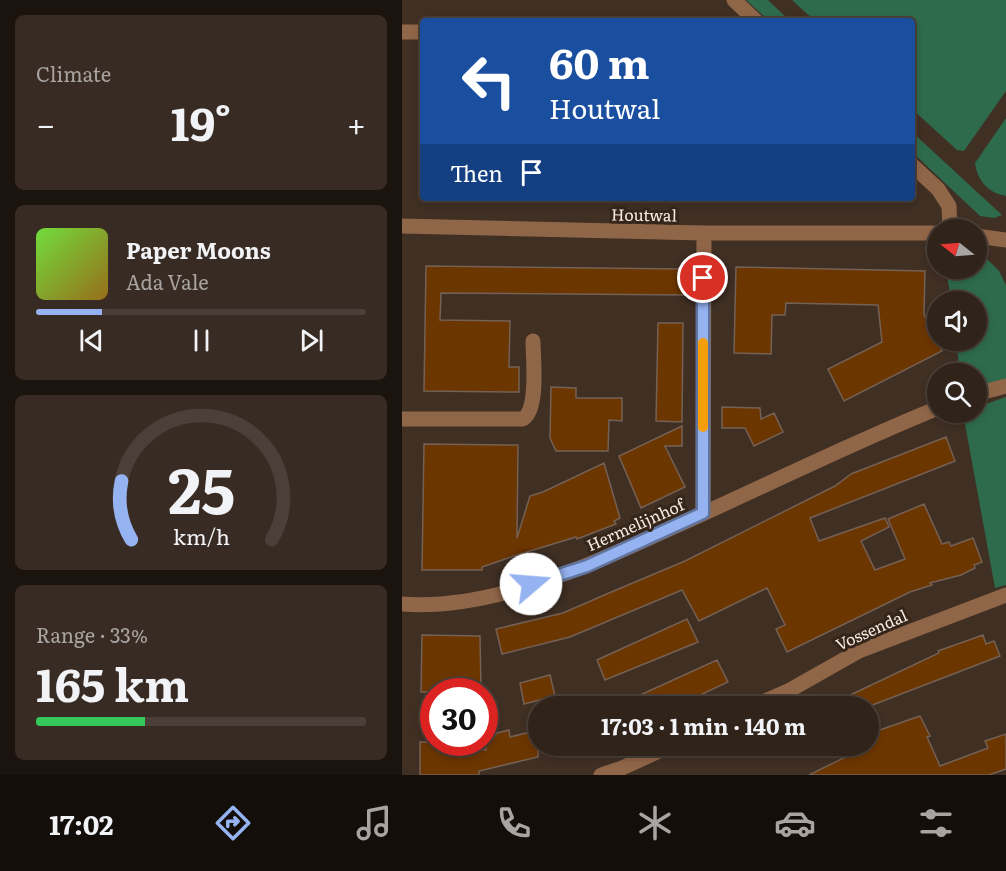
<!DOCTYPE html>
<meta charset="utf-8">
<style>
body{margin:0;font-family:Literata,serif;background:#382b23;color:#f1f3f6;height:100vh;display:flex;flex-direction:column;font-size:22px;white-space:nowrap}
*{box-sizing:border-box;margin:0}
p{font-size:20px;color:#a8a4a2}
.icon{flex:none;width:33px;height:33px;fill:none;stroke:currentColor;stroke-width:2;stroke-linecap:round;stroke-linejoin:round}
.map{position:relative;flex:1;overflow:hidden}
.panel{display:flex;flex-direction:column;gap:15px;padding:15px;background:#1a130e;width:402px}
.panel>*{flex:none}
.hud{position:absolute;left:18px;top:18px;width:495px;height:183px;border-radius:6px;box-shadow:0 3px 9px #0003,0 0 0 2px #4b4039;background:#1a4fa0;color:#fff;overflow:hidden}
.needle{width:39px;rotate:287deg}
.tools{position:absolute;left:525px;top:219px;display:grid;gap:12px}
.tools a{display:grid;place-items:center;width:60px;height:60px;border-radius:50%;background:#30231a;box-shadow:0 3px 9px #0003,0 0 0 2px #4b4039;font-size:30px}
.speed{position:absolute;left:18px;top:678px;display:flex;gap:12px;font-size:30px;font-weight:700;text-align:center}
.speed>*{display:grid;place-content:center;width:78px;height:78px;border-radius:50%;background:#30231a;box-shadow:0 3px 9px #0003,0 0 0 2px #4b4039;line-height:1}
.speed .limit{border:9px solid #d22;background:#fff;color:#111}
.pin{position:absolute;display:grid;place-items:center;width:51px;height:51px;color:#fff;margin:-26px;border:3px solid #fff;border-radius:50%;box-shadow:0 2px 6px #0007}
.me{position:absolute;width:66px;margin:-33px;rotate:72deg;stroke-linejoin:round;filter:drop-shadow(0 0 4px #0008)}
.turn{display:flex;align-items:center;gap:21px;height:126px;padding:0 30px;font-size:27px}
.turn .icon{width:78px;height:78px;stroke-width:2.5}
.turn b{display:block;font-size:42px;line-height:51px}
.then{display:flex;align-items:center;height:57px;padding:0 30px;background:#0003;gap:12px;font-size:22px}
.big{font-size:45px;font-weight:700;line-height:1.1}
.panel .widget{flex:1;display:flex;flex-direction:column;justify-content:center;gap:9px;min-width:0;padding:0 21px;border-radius:9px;background:#382b23}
.panel .dial{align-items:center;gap:0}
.dial svg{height:156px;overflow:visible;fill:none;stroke:#4b4039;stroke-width:7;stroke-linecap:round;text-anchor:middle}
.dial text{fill:#f1f3f6;stroke:none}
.song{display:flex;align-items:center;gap:18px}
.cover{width:72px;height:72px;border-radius:9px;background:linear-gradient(135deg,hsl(100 70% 55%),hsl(40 70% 35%))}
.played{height:6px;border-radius:3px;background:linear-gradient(90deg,#95b2f1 20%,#4b4039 20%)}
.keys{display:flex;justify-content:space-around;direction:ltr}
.heat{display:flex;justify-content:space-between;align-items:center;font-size:33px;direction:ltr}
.charge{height:9px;border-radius:4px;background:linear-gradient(90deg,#34c759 33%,#4b4039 0)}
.trip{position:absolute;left:126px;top:696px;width:351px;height:60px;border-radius:30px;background:#30231a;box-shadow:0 3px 9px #0003,0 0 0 2px #4b4039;font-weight:700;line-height:60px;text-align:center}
.menu{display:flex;height:96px;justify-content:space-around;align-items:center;background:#130e0a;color:#a8a4a2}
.menu .icon{width:42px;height:42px}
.menu .current{color:#95b2f1}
.menu b{font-size:27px;color:#f1f3f6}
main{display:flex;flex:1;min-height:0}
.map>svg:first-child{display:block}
.green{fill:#2e6a4c}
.building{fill:#6c3601;stroke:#756154;stroke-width:1.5}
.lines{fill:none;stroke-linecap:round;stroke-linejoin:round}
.street{stroke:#906648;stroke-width:15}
.route-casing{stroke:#61749d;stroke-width:15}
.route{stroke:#95b2f1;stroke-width:10}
.slow{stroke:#f59e0b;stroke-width:10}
.labels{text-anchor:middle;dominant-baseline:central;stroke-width:6;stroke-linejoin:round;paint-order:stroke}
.street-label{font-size:16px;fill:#f7ebe3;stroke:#362519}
</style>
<main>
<section class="panel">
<div class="widget"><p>Climate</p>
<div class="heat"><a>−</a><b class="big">19°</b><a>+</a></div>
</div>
<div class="widget">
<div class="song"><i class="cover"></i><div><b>Paper Moons</b><p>Ada Vale</p></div></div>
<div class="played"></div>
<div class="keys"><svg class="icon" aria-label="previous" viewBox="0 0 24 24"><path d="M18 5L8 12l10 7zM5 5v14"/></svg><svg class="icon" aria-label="pause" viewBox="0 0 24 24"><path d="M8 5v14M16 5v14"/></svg><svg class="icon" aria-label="next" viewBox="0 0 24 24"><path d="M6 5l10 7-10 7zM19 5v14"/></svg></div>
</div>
<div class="widget dial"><svg viewBox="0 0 100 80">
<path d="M14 69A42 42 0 1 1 86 69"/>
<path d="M14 69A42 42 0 0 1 9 39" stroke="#95b2f1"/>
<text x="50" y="56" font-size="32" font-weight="700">25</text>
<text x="50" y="72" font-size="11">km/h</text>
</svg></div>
<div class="widget"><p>Range · 33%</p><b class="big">165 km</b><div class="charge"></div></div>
</section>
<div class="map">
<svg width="604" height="775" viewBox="0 0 604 775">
<rect width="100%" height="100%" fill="#402f23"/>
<path class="green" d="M344 0H366L388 21H367Z
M390 0H604V91L562 151 555 150 510 109V21H413Z
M604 118V196C586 193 575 180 573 163Z
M510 132 600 215 592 218 578 216 510 152Z
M575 254 584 258 597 271 604 285V379L575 386 574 374 558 373 554 341 574 340V302L549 301 544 269 574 268Z
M604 397V585L593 588 561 413 574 412 575 407Z"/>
<path class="building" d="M24 266 282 269V295L39 293 38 320 108 321 107 367H117V392L22 391Z
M334 267 523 271 522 314 540 351 442 401 426 369 480 342 476 305 384 303 383 315H370L369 354 332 353Z
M256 323H281L280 422 254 421Z
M149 387 174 388V398H220V421L207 420 206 451H154L148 438Z
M320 407 358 408 359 419 372 413 381 432 352 446 343 428H320Z
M280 426V446H263L283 487 239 508 217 456Z
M544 437 553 461 408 518 417 541 483 518 487 527 459 541 473 570 503 559 486 519 522 504 540 544 547 542 549 546 571 538 580 562 572 565 573 568 559 575 528 583 530 585 508 592 385 652 374 629 383 625 365 588 297 621 280 590 168 637 100 654 94 629 161 613 207 593 283 561 433 486 449 474Z
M22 444 116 445 115 538 128 496 141 492 202 463 218 518 212 521 214 524 175 539 174 537 115 555 80 567V570H20Z
M285 619 296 642 203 680 195 660Z
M20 635 78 636 79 692H19Z
M581 635 584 644 592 641 598 656 468 706H425L537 653 536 651Z
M315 660 326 682 283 702 285 706H214Z
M148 675 153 696 122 704 118 683Z
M518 716 528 736 525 737 538 766 586 748 583 741 604 734V769L587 775H407L466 746V734Z
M107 730 108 737 136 730V757L77 771V775H18V742H44V748L84 750V739L92 737 95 733Z"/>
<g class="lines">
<path class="street" d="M332 0 354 21
M0 32H21
M510 165 536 189 547 206 548 230
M0 226 302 233H536
M574 236 604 240
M574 394 604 386
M0 419H121C137 409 131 359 131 341
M301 513 302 233
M0 604C91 611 193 563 274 526 361 487 447 444 536 408
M352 706 388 690 457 651 604 595
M199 775 220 768 268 746"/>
</g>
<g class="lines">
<g class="route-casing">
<path id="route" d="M129 584 185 566 301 513V278"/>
</g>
<use href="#route" class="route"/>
<path class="slow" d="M301 343V427"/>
</g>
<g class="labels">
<g class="street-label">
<text transform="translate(242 214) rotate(1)">Houtwal</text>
<text transform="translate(233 524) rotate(-24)">Hermelijnhof</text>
<text transform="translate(469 629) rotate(-24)">Vossendal</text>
</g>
</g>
</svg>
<div class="tools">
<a><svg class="needle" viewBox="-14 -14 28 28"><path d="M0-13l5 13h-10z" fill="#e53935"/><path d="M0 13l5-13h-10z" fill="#a8a4a2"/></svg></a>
<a><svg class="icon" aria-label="sound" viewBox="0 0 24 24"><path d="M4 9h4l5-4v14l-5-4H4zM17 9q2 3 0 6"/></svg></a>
<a><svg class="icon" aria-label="search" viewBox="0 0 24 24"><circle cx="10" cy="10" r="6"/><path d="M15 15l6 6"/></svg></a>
</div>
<div class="speed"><div class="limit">30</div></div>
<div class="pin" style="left:301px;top:278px;background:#d93025"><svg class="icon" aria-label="arrive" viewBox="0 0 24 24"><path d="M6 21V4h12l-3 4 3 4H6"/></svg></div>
<svg class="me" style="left:129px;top:584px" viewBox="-20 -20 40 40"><circle r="19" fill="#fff"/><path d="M0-13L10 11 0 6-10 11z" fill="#95b2f1"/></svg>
<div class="trip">17:03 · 1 min · 140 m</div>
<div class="hud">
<div class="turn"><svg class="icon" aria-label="left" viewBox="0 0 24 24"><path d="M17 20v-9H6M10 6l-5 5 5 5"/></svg><div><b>60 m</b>Houtwal</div></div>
<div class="then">Then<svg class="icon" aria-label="arrive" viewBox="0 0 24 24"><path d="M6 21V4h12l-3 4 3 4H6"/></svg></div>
</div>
</div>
</main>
<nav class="menu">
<b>17:02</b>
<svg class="icon current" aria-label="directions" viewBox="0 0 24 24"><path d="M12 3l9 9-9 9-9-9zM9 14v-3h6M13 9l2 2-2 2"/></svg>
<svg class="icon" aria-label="music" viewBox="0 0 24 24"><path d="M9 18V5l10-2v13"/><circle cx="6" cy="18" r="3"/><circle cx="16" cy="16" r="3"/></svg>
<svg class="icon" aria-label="phone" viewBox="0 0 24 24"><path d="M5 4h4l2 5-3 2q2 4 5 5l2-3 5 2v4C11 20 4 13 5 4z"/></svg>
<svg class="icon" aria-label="climate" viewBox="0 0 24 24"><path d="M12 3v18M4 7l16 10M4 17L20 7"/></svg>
<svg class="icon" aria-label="car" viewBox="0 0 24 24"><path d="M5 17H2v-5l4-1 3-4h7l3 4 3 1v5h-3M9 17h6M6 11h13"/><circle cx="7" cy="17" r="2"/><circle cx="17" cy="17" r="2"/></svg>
<svg class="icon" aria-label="filters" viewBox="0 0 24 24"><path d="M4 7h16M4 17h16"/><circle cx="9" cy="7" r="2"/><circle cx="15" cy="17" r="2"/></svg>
</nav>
